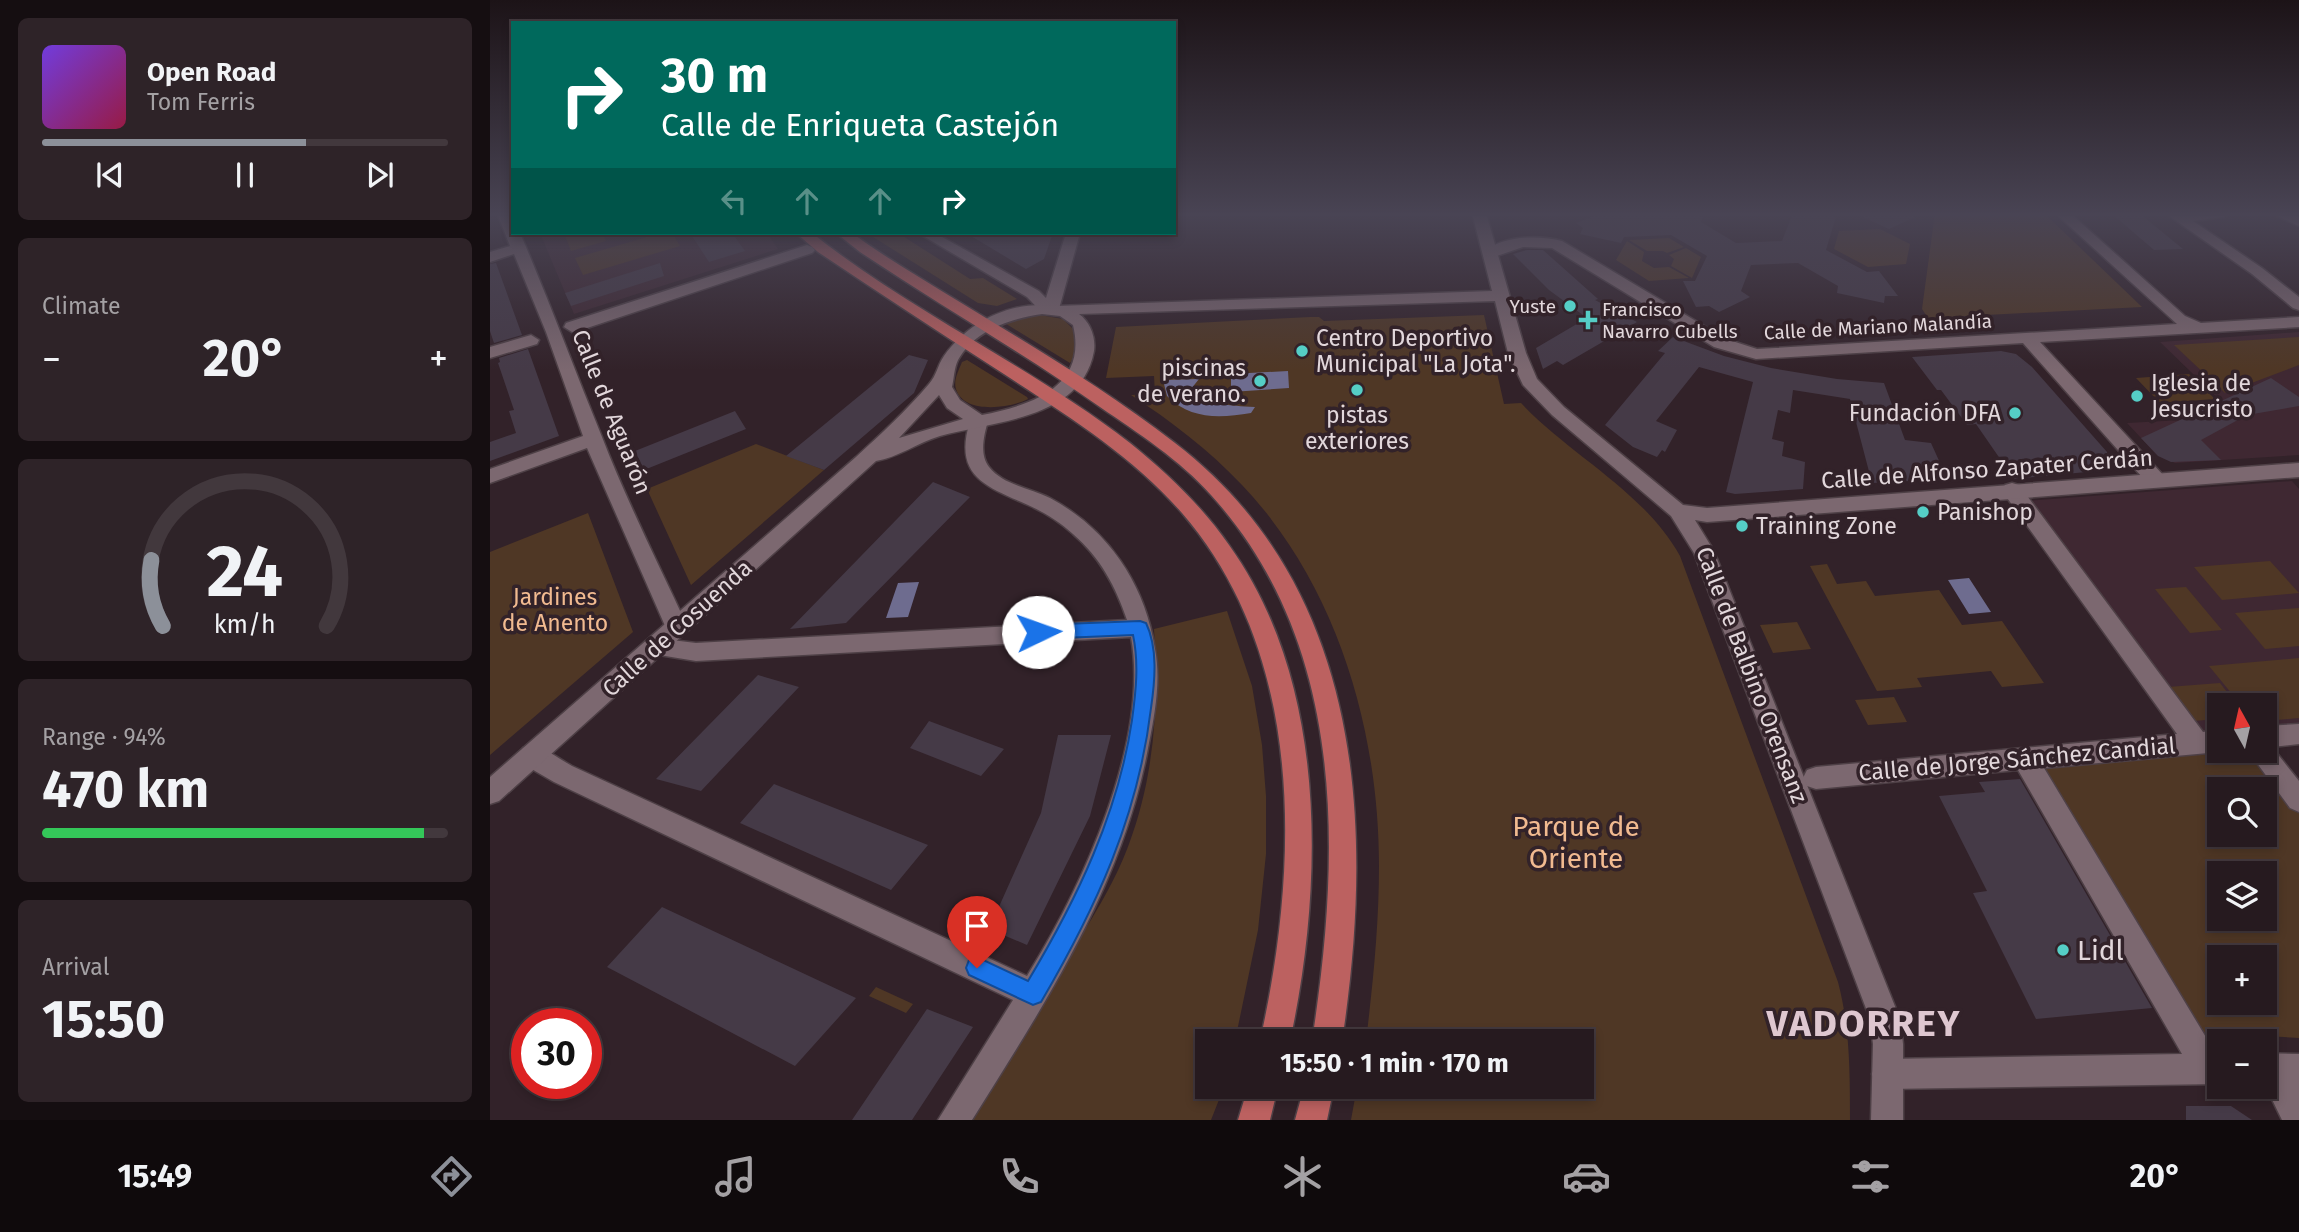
<!DOCTYPE html>
<meta charset="utf-8">
<style>
body{margin:0;font-family:"Fira Sans",sans-serif;background:#2e2328;color:#f1f3f6;height:100vh;display:flex;flex-direction:column;font-size:26px;white-space:nowrap}
*{box-sizing:border-box;margin:0}
p{font-size:23px;color:#a4a1a4}
.icon{flex:none;width:38px;height:38px;fill:none;stroke:currentColor;stroke-width:2;stroke-linecap:round;stroke-linejoin:round}
.map{position:relative;flex:1;overflow:hidden}
.drawer{display:flex;flex-direction:column;gap:18px;padding:18px;background:#150e11;width:490px}
.drawer>*{flex:none}
.banner{position:absolute;left:21px;top:21px;width:665px;height:214px;border-radius:0px;box-shadow:0 4px 10px #0003,0 0 0 2px #42383d;background:#00695c;color:#fff;overflow:hidden}
.needle{width:46px;rotate:352deg}
.controls{position:absolute;left:1717px;top:693px;display:grid;gap:14px}
.controls a{display:grid;place-items:center;width:70px;height:70px;border-radius:0px;background:#261a1f;box-shadow:0 4px 10px #0003,0 0 0 2px #42383d;font-size:35px}
.speed{position:absolute;left:21px;top:1008px;display:flex;gap:14px;font-size:35px;font-weight:700;text-align:center}
.speed>*{display:grid;place-content:center;width:91px;height:91px;border-radius:50%;background:#261a1f;box-shadow:0 4px 10px #0003,0 0 0 2px #42383d;line-height:1}
.speed .limit{border:10px solid #d22;background:#fff;color:#111}
.pin{position:absolute;display:grid;place-items:center;width:60px;height:60px;color:#fff;margin:-72px -30px;border-radius:50% 50% 50% 0;rotate:-45deg;box-shadow:0 0 7px #0007}
.pin .icon{rotate:45deg}
.me{position:absolute;width:77px;margin:-38px;rotate:87deg;stroke-linejoin:round;filter:drop-shadow(0 0 5px #0008)}
.turn{display:flex;align-items:center;gap:24px;height:147px;padding:0 35px;font-size:32px}
.turn .icon{width:91px;height:91px;stroke-width:2.5}
.turn b{display:block;font-size:49px;line-height:60px}
.lanes{display:flex;align-items:center;height:66px;padding:0 35px;background:#0003;justify-content:center;gap:35px;direction:ltr}
.lanes .off{opacity:.35}
.big{font-size:52px;font-weight:700;line-height:1.1}
.drawer .card{flex:1;display:flex;flex-direction:column;justify-content:center;gap:10px;min-width:0;padding:0 24px;border-radius:10px;background:#2e2328}
.drawer .dial{align-items:center;gap:0}
.dial svg{height:182px;overflow:visible;fill:none;stroke:#42383d;stroke-width:7;stroke-linecap:round;text-anchor:middle}
.dial text{fill:#f1f3f6;stroke:none}
.song{display:flex;align-items:center;gap:21px}
.cover{width:84px;height:84px;border-radius:10px;background:linear-gradient(135deg,hsl(260 70% 55%),hsl(340 70% 35%))}
.played{height:7px;border-radius:4px;background:linear-gradient(90deg,#8c9099 65%,#42383d 65%)}
.keys{display:flex;justify-content:space-around;direction:ltr}
.heat{display:flex;justify-content:space-between;align-items:center;font-size:38px;direction:ltr}
.charge{height:10px;border-radius:5px;background:linear-gradient(90deg,#34c759 94%,#42383d 0)}
.trip{position:absolute;left:705px;top:1029px;width:399px;height:70px;border-radius:0px;background:#261a1f;box-shadow:0 4px 10px #0003,0 0 0 2px #42383d;font-weight:700;line-height:70px;text-align:center}
.tab-bar{display:flex;height:112px;justify-content:space-around;align-items:center;background:#0f0a0c;color:#a4a1a4}
.tab-bar .icon{width:49px;height:49px}
.tab-bar .active{color:#8c9099}
.tab-bar b{font-size:32px;color:#f1f3f6}
main{display:flex;flex:1;min-height:0}
.map>svg:first-child{display:block}
.built{fill:#3f2832}
.green{fill:#4f3725;fill-rule:evenodd}
.water{fill:#6e6c8f}
.building{fill:#453a47}
.lines{fill:none;stroke-linecap:round;stroke-linejoin:round}
.street-casing{stroke:#4e4046;stroke-width:3}
.secondary-casing{stroke:#4e4046;stroke-width:3}
.primary-casing{stroke:#4e4046;stroke-width:3}
.street{fill:#7c6870;fill-rule:evenodd}
.secondary{fill:#7c6870;fill-rule:evenodd}
.primary{fill:#bc6160;fill-rule:evenodd}
.route{fill:#1a73e8;stroke:#114b97;stroke-width:2}
.poi-dot{fill:#55cec6;stroke:#322229;stroke-width:2.5}
.labels{text-anchor:middle;dominant-baseline:central;stroke-width:7;stroke-linejoin:round;paint-order:stroke}
.far-poi-label{font-size:19px;fill:#e2d7db;stroke:#322229;text-anchor:end}
.far-street-label{font-size:19px;fill:#e2d7db;stroke:#322229}
.poi-label{font-size:23px;fill:#e2d7db;stroke:#322229;text-anchor:start}
.street-label{font-size:23px;fill:#e2d7db;stroke:#322229}
.park-label{font-size:23px;fill:#f1ba90;stroke:#322229}
.near-park-label{font-size:28px;fill:#f1ba90;stroke:#322229}
.near-poi-label{font-size:28px;fill:#e2d7db;stroke:#322229;text-anchor:start}
.near-district-label{font-size:37px;font-weight:bold;letter-spacing:2px;fill:#dec7d0;stroke:#322229}
</style>
<main>
<section class="drawer">
<div class="card">
<div class="song"><i class="cover"></i><div><b>Open Road</b><p>Tom Ferris</p></div></div>
<div class="played"></div>
<div class="keys"><svg class="icon" aria-label="previous" viewBox="0 0 24 24"><path d="M18 5L8 12l10 7zM5 5v14"/></svg><svg class="icon" aria-label="pause" viewBox="0 0 24 24"><path d="M8 5v14M16 5v14"/></svg><svg class="icon" aria-label="next" viewBox="0 0 24 24"><path d="M6 5l10 7-10 7zM19 5v14"/></svg></div>
</div>
<div class="card"><p>Climate</p>
<div class="heat"><a>−</a><b class="big">20°</b><a>+</a></div>
</div>
<div class="card dial"><svg viewBox="0 0 100 80">
<path d="M14 69A42 42 0 1 1 86 69"/>
<path d="M14 69A42 42 0 0 1 9 40" stroke="#8c9099"/>
<text x="50" y="56" font-size="32" font-weight="700">24</text>
<text x="50" y="72" font-size="11">km/h</text>
</svg></div>
<div class="card"><p>Range · 94%</p><b class="big">470 km</b><div class="charge"></div></div>
<div class="card"><p>Arrival</p><b class="big">15:50</b></div>
</section>
<div class="map">
<svg width="1809" height="1120" viewBox="0 0 1809 1120">
<rect width="100%" height="100%" fill="#322229"/>
<path class="built" d="M50 233H277L288 249 84 314Z
M1809 332V455L1685 463 1666 454 1637 423 1692 420 1731 401 1670 342Z
M1802 481 1809 489V724L1775 727 1774 705H1729V732L1710 733 1537 501Z"/>
<path class="green" d="M1445 213H1554L1652 307 1438 318 1432 309Z
M1390 229 1420 244 1416 264 1378 267 1344 249 1349 231Z
M74 233H113L116 241 81 251Z
M171 233H182L190 246 93 275 85 258Z
M387 233H408L480 279 493 278 527 299 507 306 488 303 380 235Z
M1179 238 1194 247 1177 253 1173 251H1157L1139 240Z
M1137 241 1154 252 1152 261 1164 268 1179 267 1199 278 1159 281 1126 260Z
M1196 248 1211 257 1202 278 1181 266 1184 259 1179 255Z
M550 315 573 319 588 334 586 354 580 363 513 322Z
M994 315 1014 404 1031 403C1081 456 1154 491 1190 556L1348 982C1360 1028 1360 1072 1360 1120H861L867 1087H1092V1041H876C883 983 889 925 889 866 889 730 847 585 752 485 719 450 681 421 641 395L665 394 664 376 616 378 626 327 820 317H829L834 321Z
M1809 337V365L1735 393 1684 345Z
M477 360 537 397 538 399C521 408 474 415 466 389 463 380 469 370 472 362Z
M1699 374 1725 399 1670 403 1646 378Z
M266 444 334 470 201 585 157 489Z
M98 513 143 632 0 755V552Z
M1780 561 1809 593 1732 600 1704 567Z
M1337 564 1347 584 1376 581 1385 596 1449 590 1472 625 1512 621 1554 683 1512 687 1501 671 1427 678 1432 687 1387 691 1320 566Z
M1696 587 1732 630 1700 633 1665 589Z
M1809 608V646L1775 649 1745 613Z
M737 611 762 686 772 745 776 796V854L768 930 745 1041H718V1087H734L721 1120H479C511 1067 544 1014 576 961 598 925 625 883 639 844 665 774 669 702 664 629Z
M1307 622 1321 649 1283 653 1270 625Z
M1809 658V718L1775 721 1774 705H1751L1719 666Z
M1730 683 1747 705H1729V719L1703 721 1678 687Z
M1404 697 1417 722 1378 725 1365 700Z
M1729 751H1761L1809 813V1038L1707 1032 1548 767ZM1729 789H1774V835H1729ZM1729 873H1774V919H1729ZM1729 957H1774V1003H1729Z
M386 987 423 1004 416 1013 379 996Z"/>
<path class="water" d="M798 371 799 388 741 392V374Z
M709 379 701 389 704 395H718L724 400 723 405C739 404 748 407 765 407L761 413C730 418 701 420 677 396L673 380Z
M1479 578 1501 612 1479 614 1458 580Z
M429 582 418 617 396 618 408 583Z"/>
<path class="building" d="M1112 213 1124 216 1194 213 1213 217 1211 222 1246 243 1292 241 1303 213H1347L1336 250 1377 272 1389 271 1408 296H1395L1394 303 1347 293 1348 286 1308 263 1261 265 1251 291 1260 297 1229 312 1219 306 1206 307 1193 281H1205L1217 256 1181 235 1134 237 1131 243 1090 234 1093 228 1086 223Z
M1364 213H1434L1399 229Z
M1621 213H1649L1693 249 1664 250Z
M200 233H242L255 251 219 262Z
M476 233H563L554 259 536 269Z
M1037 250H1053L1108 299 1105 300 1147 322 1073 365 1067 361 1053 369 1046 348 1097 318 1059 290 1023 254Z
M6 263 32 335 4 343 0 331V264Z
M170 263 174 276 81 306 75 293Z
M1183 337 1234 356 1281 368 1347 379 1394 383 1415 440 1441 443 1451 465H1456L1460 479 1382 483 1360 399 1303 390 1300 413 1288 410 1282 439 1294 442 1292 456 1315 462 1313 489 1245 494 1236 492 1263 382 1209 367 1166 421 1187 430 1175 452 1172 450 1167 457 1143 447 1115 425 1175 353 1168 351Z
M38 349 69 436 0 461V442L26 433 19 411 24 410 8 363 10 362 9 358Z
M1511 351 1526 354 1542 367 1617 452 1619 465 1617 470 1524 479 1486 424 1477 425 1451 390H1447L1422 357Z
M419 355 438 360 424 393 334 470 296 456Z
M1781 378 1809 397V406L1757 415 1711 440 1731 460 1681 462 1668 456 1651 438Z
M245 411 256 429 154 470 145 451Z
M443 482 480 497 356 623 300 629Z
M268 675 309 687 211 791 166 779Z
M439 721 514 749 491 776 420 748Z
M568 735H621L600 816 537 945 499 929 551 813Z
M1530 779 1662 1008 1546 1019 1483 893 1497 891 1449 796 1495 792 1489 782Z
M284 784 438 845 401 890 250 823Z
M172 907 366 998 305 1066 117 967Z
M437 1009 483 1027 422 1120H362Z
M1696 1106H1741L1762 1120H1696Z"/>
<g class="lines">
<g class="street-casing">
<path id="street" d="M7 213H21L23 233H30C59 300 84 369 112 437 137 502 169 565 198 628L195 634 187 637 179 634 176 628 97 448 0 483V469L93 436 56 332 24 254 0 262V252L20 246Z
M1565 213H1580L1695 316 1711 323 1809 317V327L1550 342 1674 476 1677 481 1674 486H1660L1533 343 1266 359 1224 347 1062 248 1033 247 1001 258 993 253C1012 235 1049 235 1072 241L1236 339 1267 349 1687 324Z
M1675 213H1740L1733 217 1703 221 1772 268 1809 297V310L1803 308 1762 274Z
M1780 213H1799L1809 217V226Z
M428 233H445L549 291 556 298 576 233H590L569 309 567 312C552 316 547 307 537 297Z
M317 245 322 247 325 250 322 253 88 331 82 332 74 327 76 323Z
M41 335 49 340 47 344 0 358V347Z
M489 415 498 421C494 435 489 454 499 467 513 485 540 488 560 498 618 529 655 584 665 649 671 680 665 713 659 743 634 883 556 1002 482 1120H448L523 1000 64 782 33 764 30 756 33 748C50 742 67 758 82 766L537 976C591 889 660 742 641 637L206 661 157 653 154 647 157 641 165 638 206 643 637 620C626 587 610 557 583 534 570 522 554 512 538 505 495 486 463 476 480 421Z
M1522 483 1529 485 1713 732 1729 730V751H1731L1729 752 1554 768 1726 1054H1729V1084L1397 1089 1386 1085 1382 1074 1386 1063 1397 1059 1692 1054 1528 770 1326 789 1317 786 1313 778 1317 770 1326 767 1687 734 1515 495 1512 490 1515 485Z
M1809 724V744L1782 747 1809 781V812L1800 808 1758 751H1774V726Z
M1774 1053 1809 1054V1120H1792L1774 1083Z"/>
</g>
<g class="secondary-casing">
<path id="secondary" d="M982 213H996L1036 353 1047 379 1074 407 1193 505 1217 508 1809 463V477L1217 522 1205 520 1224 551 1410 1019 1413 1044V1120H1381L1383 1044 1380 1019 1204 553 1181 516 1062 415 1033 385 1018 353 1005 301 589 314C600 322 606 337 604 351 592 420 502 421 450 436 429 442 407 458 386 461L9 801 0 804V777L366 457C391 434 416 411 439 384 447 375 447 366 454 356 479 321 522 300 566 306L1002 291ZM552 314 570 316 583 325C598 387 542 405 492 415L470 400 462 387C464 379 464 368 468 360 485 330 520 319 552 314ZM449 395 457 408 473 419 409 438Z"/>
</g>
<g class="primary-casing">
<path id="primary" d="M306 233H322C421 312 539 365 640 443 677 473 712 506 739 545 838 683 834 883 800 1041H770C809 867 816 656 692 513 639 452 567 409 500 365 442 328 385 290 328 252Z
M346 233H362C397 259 436 281 473 304 545 348 618 391 685 443 873 587 885 825 852 1041H822C851 854 857 645 721 495 690 460 648 433 610 407 532 352 449 305 370 252Z
M758 1087H788L780 1120H748Z
M814 1087H844L837 1120H805Z"/>
</g>
<use href="#street" class="street"/>
<use href="#secondary" class="secondary"/>
<use href="#primary" class="primary"/>
</g>
<linearGradient id="sky" x2="0" y2="1"><stop stop-color="#1c1317"/><stop offset="0.58" stop-color="#494454"/><stop offset="1" stop-color="#494454" stop-opacity="0"/></linearGradient>
<rect width="1809" height="370" fill="url(#sky)"/>
<path class="route" d="M650 621 656 623C668 648 665 681 661 708 648 817 606 908 551 1002L543 1005 479 975 476 968 479 960 487 957 538 981C587 899 628 814 642 720 646 691 649 663 643 635L548 639 542 637 539 632 542 627 548 625Z"/>
<g class="poi-dot">
<circle cx="1080" cy="306" r="7"/>
<path d="M1094.5 309.5h7v7h7v7h-7v7h-7v-7h-7v-7h7z"/>
<circle cx="812" cy="351" r="7"/>
<circle cx="770" cy="381" r="7"/>
<circle cx="867" cy="390" r="7"/>
<circle cx="1647" cy="396" r="7"/>
<circle cx="1525" cy="413" r="7"/>
<circle cx="1433" cy="512" r="7"/>
<circle cx="1252" cy="526" r="7"/>
<circle cx="1573" cy="950" r="7"/>
</g>
<g class="labels">
<g class="far-poi-label">
<text x="1066" y="306">Yuste</text>
<text x="1112" y="309" text-anchor="start">Francisco<tspan x="1112" dy="22">Navarro Cubells</tspan></text>
</g>
<g class="far-street-label">
<text transform="translate(1388 327) rotate(-3)">Calle de Mariano Malandía</text>
</g>
<g class="poi-label">
<text x="826" y="338">Centro Deportivo<tspan x="826" dy="26">Municipal "La Jota".</tspan></text>
<text x="756" y="368" text-anchor="end">piscinas<tspan x="756" dy="26">de verano.</tspan></text>
<text x="1661" y="383">Iglesia de<tspan x="1661" dy="26">Jesucristo</tspan></text>
<text x="1511" y="413" text-anchor="end">Fundación DFA</text>
<text x="867" y="415" text-anchor="middle">pistas<tspan x="867" dy="26">exteriores</tspan></text>
<text x="1447" y="512">Panishop</text>
<text x="1266" y="526">Training Zone</text>
</g>
<g class="street-label">
<text transform="translate(122 412) rotate(68)">Calle de Aguarón</text>
<text transform="translate(1497 469) rotate(-4)">Calle de Alfonso Zapater Cerdán</text>
<text transform="translate(187 628) rotate(-42)">Calle de Cosuenda</text>
<text transform="translate(1262 675) rotate(69)">Calle de Balbino Orensanz</text>
<text transform="translate(1527 759) rotate(-5)">Calle de Jorge Sánchez Candial</text>
</g>
<g class="park-label">
<text x="65" y="597">Jardines<tspan x="65" dy="26">de Anento</tspan></text>
</g>
<g class="near-park-label">
<text x="1086" y="826">Parque de<tspan x="1086" dy="32">Oriente</tspan></text>
</g>
<g class="near-poi-label">
<text x="1587" y="950">Lidl</text>
</g>
<g class="near-district-label">
<text x="1374" y="1023">VADORREY</text>
</g>
</g>
</svg>
<div class="controls">
<a><svg class="needle" viewBox="-14 -14 28 28"><path d="M0-13l5 13h-10z" fill="#e53935"/><path d="M0 13l5-13h-10z" fill="#a4a1a4"/></svg></a>
<a><svg class="icon" aria-label="search" viewBox="0 0 24 24"><circle cx="10" cy="10" r="6"/><path d="M15 15l6 6"/></svg></a>
<a><svg class="icon" aria-label="layers" viewBox="0 0 24 24"><path d="M12 4l9 5-9 5-9-5zM3 14l9 5 9-5"/></svg></a>
<a>+</a>
<a>−</a>
</div>
<div class="speed"><div class="limit">30</div></div>
<div class="pin" style="left:487px;top:968px;background:#d93025"><svg class="icon" aria-label="arrive" viewBox="0 0 24 24"><path d="M6 21V4h12l-3 4 3 4H6"/></svg></div>
<svg class="me" style="left:548px;top:632px" viewBox="-20 -20 40 40"><circle r="19" fill="#fff"/><path d="M0-13L10 11 0 6-10 11z" fill="#1a73e8"/></svg>
<div class="trip">15:50 · 1 min · 170 m</div>
<div class="banner">
<div class="turn"><svg class="icon" aria-label="right" viewBox="0 0 24 24"><path d="M7 20v-9h11M14 6l5 5-5 5"/></svg><div><b>30 m</b>Calle de Enriqueta Castejón</div></div>
<div class="lanes"><svg class="icon off" aria-label="left" viewBox="0 0 24 24"><path d="M17 20v-9H6M10 6l-5 5 5 5"/></svg><svg class="icon off" aria-label="ahead" viewBox="0 0 24 24"><path d="M12 20V5M6 11l6-6 6 6"/></svg><svg class="icon off" aria-label="ahead" viewBox="0 0 24 24"><path d="M12 20V5M6 11l6-6 6 6"/></svg><svg class="icon" aria-label="right" viewBox="0 0 24 24"><path d="M7 20v-9h11M14 6l5 5-5 5"/></svg></div>
</div>
</div>
</main>
<nav class="tab-bar">
<b>15:49</b>
<svg class="icon active" aria-label="directions" viewBox="0 0 24 24"><path d="M12 3l9 9-9 9-9-9zM9 14v-3h6M13 9l2 2-2 2"/></svg>
<svg class="icon" aria-label="music" viewBox="0 0 24 24"><path d="M9 18V5l10-2v13"/><circle cx="6" cy="18" r="3"/><circle cx="16" cy="16" r="3"/></svg>
<svg class="icon" aria-label="phone" viewBox="0 0 24 24"><path d="M5 4h4l2 5-3 2q2 4 5 5l2-3 5 2v4C11 20 4 13 5 4z"/></svg>
<svg class="icon" aria-label="climate" viewBox="0 0 24 24"><path d="M12 3v18M4 7l16 10M4 17L20 7"/></svg>
<svg class="icon" aria-label="car" viewBox="0 0 24 24"><path d="M5 17H2v-5l4-1 3-4h7l3 4 3 1v5h-3M9 17h6M6 11h13"/><circle cx="7" cy="17" r="2"/><circle cx="17" cy="17" r="2"/></svg>
<svg class="icon" aria-label="filters" viewBox="0 0 24 24"><path d="M4 7h16M4 17h16"/><circle cx="9" cy="7" r="2"/><circle cx="15" cy="17" r="2"/></svg>
<b>20°</b>
</nav>
